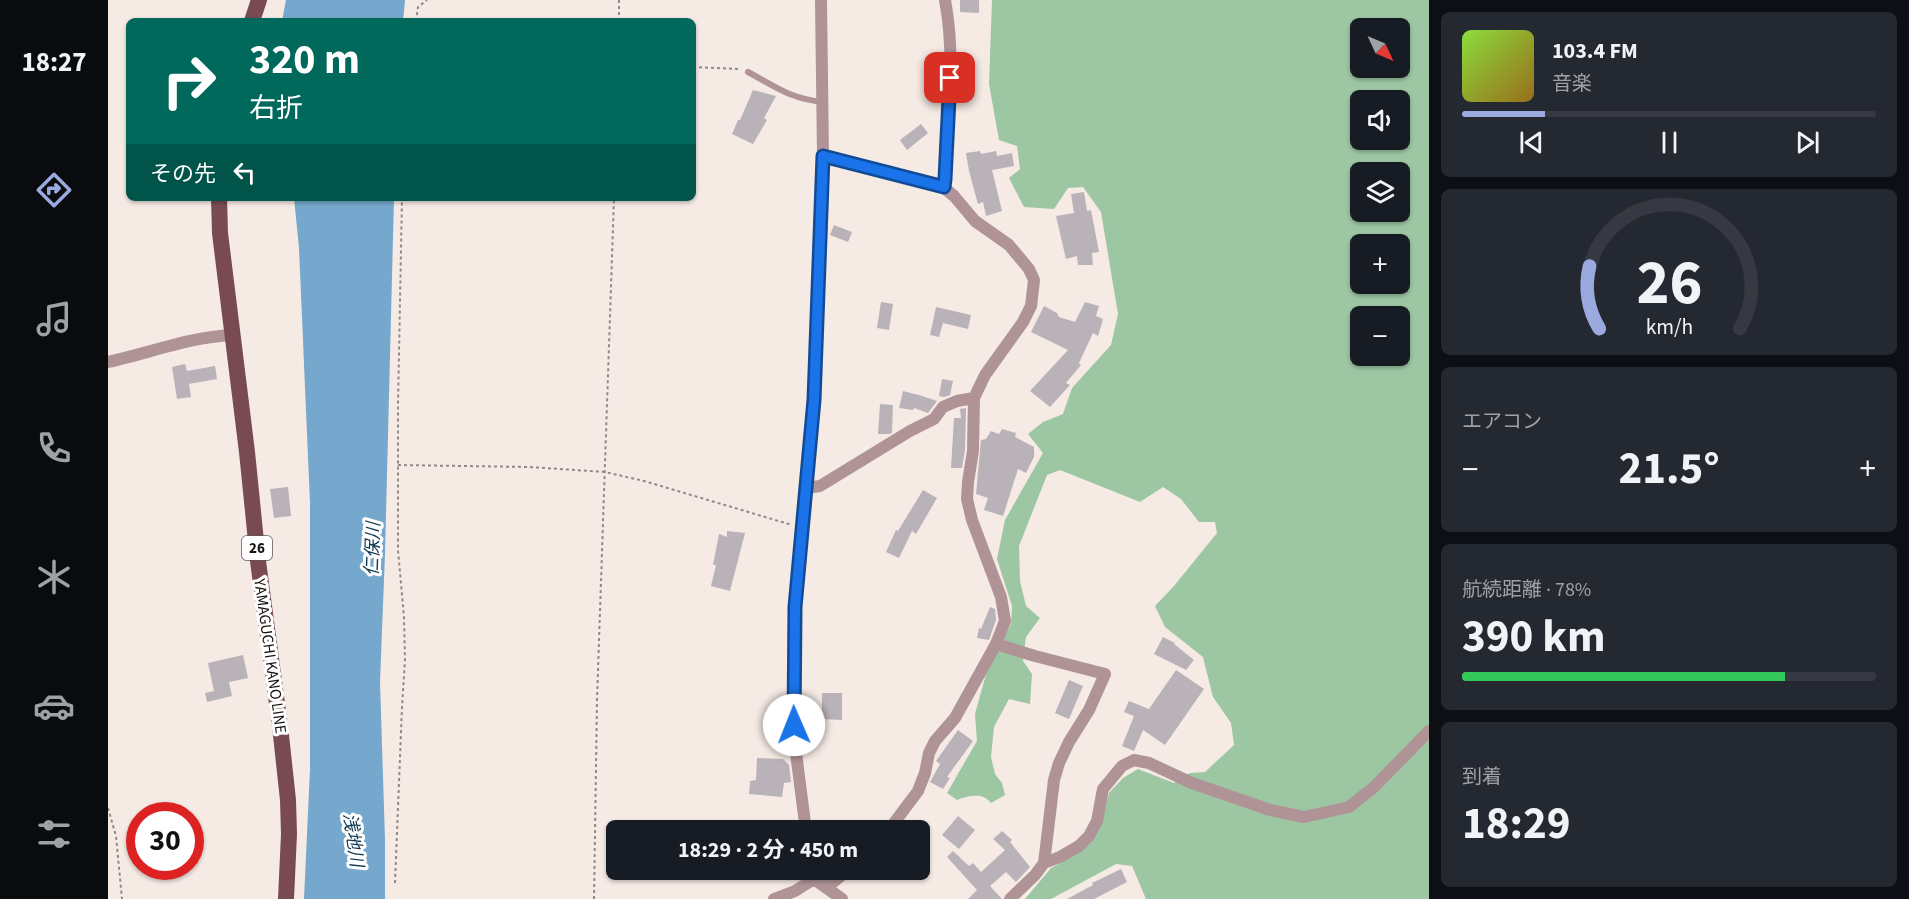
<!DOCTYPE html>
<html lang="ja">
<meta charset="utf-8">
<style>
body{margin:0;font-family:"Source Sans 3","Noto Sans JP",sans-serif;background:#242831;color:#f1f3f6;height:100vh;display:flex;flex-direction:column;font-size:22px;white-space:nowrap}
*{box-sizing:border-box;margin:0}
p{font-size:20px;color:#9ea1a6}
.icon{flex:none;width:33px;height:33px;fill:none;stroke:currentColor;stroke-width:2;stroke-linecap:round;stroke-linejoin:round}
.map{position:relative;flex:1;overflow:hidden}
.panel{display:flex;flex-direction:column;gap:12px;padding:12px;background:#0d0f14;width:480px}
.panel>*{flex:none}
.guide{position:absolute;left:18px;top:18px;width:570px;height:183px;border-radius:9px;box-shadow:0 2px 4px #0004;background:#00695c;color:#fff;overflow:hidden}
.needle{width:39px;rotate:134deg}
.tools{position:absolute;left:1242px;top:18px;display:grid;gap:12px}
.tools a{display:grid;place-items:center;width:60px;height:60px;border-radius:9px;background:#171b24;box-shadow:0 2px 4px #0004;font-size:30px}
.speed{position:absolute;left:18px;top:802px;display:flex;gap:12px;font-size:30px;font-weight:700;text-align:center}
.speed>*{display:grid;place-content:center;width:78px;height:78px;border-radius:50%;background:#171b24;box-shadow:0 2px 4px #0004;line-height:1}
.speed .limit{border:9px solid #d22;background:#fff;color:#111}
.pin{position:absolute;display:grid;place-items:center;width:51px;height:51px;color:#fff;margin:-26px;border-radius:12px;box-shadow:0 3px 9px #0006}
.me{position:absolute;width:66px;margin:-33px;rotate:359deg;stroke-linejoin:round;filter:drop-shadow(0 0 4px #0008)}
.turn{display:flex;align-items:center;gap:21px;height:126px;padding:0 24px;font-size:27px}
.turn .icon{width:78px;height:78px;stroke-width:2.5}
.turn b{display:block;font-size:42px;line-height:51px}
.then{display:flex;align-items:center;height:57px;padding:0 24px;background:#0003;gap:12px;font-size:22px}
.big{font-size:45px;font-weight:700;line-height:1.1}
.panel .card{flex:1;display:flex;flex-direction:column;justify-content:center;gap:9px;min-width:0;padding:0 21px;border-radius:9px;background:#242831}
.panel .dial{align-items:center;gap:0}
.dial svg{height:156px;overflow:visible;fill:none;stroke:#363941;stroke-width:7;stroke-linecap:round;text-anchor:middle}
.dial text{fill:#f1f3f6;stroke:none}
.song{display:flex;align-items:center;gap:18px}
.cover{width:72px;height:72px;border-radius:9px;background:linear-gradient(135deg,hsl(90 70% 55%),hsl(40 70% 35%))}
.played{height:6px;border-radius:3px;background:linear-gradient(90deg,#9baade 20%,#363941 20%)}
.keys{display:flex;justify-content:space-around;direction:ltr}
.heat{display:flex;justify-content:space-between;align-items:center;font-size:33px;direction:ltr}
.charge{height:9px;border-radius:4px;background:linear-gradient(90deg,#34c759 78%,#363941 0)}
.trip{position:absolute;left:498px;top:820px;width:324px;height:60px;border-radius:9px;background:#171b24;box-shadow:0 2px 4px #0004;font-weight:700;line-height:60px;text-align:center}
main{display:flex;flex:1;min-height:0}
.tab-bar{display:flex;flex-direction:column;width:108px;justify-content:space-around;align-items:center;background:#090b0e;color:#9ea1a6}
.tab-bar .icon{width:42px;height:42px}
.tab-bar .active{color:#9baade}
.tab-bar b{font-size:27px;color:#f1f3f6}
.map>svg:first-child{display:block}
.green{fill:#9dc7a2;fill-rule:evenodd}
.water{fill:#75a8cc}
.building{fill:#bab2b9}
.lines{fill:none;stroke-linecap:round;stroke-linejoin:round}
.path{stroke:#918985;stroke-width:2;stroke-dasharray:3 3;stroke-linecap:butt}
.service{stroke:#af9397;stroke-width:6}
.minor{stroke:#af9397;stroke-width:12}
.primary{stroke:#794a51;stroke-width:16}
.route-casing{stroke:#114b97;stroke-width:15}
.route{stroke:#1a73e8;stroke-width:10}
.labels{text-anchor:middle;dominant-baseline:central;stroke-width:6;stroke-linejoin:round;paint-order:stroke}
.shield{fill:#fff;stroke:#5b5857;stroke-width:1.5}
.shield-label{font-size:15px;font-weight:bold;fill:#15110f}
.street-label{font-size:16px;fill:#15110f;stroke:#fff}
.water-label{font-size:18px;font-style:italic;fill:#0f3851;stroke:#fff}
</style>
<main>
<nav class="tab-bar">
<b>18:27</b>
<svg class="icon active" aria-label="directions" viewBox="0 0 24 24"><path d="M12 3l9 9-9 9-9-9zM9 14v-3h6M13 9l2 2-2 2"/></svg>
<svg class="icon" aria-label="music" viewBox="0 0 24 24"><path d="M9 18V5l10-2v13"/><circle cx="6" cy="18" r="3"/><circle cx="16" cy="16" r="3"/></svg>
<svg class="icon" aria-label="phone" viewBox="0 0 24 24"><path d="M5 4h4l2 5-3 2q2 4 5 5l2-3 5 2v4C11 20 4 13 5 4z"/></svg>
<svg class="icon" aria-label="climate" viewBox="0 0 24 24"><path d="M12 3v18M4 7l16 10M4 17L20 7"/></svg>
<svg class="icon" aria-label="car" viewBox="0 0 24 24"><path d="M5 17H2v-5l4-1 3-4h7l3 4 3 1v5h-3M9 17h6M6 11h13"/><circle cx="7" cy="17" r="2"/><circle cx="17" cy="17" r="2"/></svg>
<svg class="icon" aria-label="filters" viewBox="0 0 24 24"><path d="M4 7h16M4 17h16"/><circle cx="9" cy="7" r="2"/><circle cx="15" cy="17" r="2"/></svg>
</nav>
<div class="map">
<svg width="1321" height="899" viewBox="0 0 1321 899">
<rect width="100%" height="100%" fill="#f5eae4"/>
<path class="green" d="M884 0H1321V899H1038L1024 866 1008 864 943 899H917L943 868 966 856 989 832 1001 793 1015 778 1030 769 1066 783 1082 773 1097 772 1126 745 1123 723 1105 697 1095 657 1057 627 1047 606 1066 586 1109 533 1107 522H1091L1073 499 1055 487 1032 502 952 470 939 475 911 546 912 581 918 606 932 618 918 637 915 661 924 674 922 704 901 699 886 727 883 757 887 774 894 783 897 795 883 803C874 792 861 796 849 800L839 793 869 741 867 714 878 674 903 624 904 606 889 559 897 520 935 453 920 434 935 422 955 414 964 388 1003 345 1010 314 993 212 975 187 960 188 946 209 916 207 901 178 912 169 909 146 891 140 881 84ZM1252 28H1292V68H1252ZM1252 100H1292V140H1252ZM1252 172H1292V212H1252ZM1252 244H1292V284H1252ZM1252 316H1292V356H1252Z"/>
<path class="water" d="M178 0H297L295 21H174Z
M186 198H286L277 554 272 682 277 840V899H196L202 769V503L191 248Z"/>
<path class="building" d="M852 0H871V13L852 12Z
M645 90 668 96 656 118 659 120 645 144 624 134 630 120H632Z
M813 124 820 133 799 150 792 140Z
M872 151 873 154 888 151 889 156 904 153 906 166 884 170 894 211 878 216 875 202 870 204 861 171 858 153Z
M976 192 979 211 983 210 991 252 984 253 985 265H970L969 256 958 259 948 216 966 213 963 194Z
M726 225 744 232 740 242 722 235Z
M773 302 785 304 781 330 769 328Z
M977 302 991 306 988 316 995 319 990 336 985 333 971 363 973 365 958 383 962 385 942 407 922 391 960 350 923 332 936 306 949 313 951 317 967 322Z
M828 307 863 315 860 329 835 323 831 337 822 335Z
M77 364 79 371 107 366 109 379 81 384 83 397 69 399 64 367Z
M834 379 845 381 842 395 836 397 831 396Z
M795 391 811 395 829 401 820 413 806 408 805 410 791 408Z
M772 404 785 405 784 433 781 434H770Z
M858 408 857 450 854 468H843L846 418H853L852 409Z
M894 429 908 433 907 437 926 447V457L918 473 910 469 895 516 876 510 880 498 868 494 873 440 878 439 883 431 891 434Z
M180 487 183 516 166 518 162 489Z
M815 490 829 498 808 534 804 531 791 558 778 552 788 530 790 531Z
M619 531 637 533 622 591 603 586 608 565H605L611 534 619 537Z
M882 607 887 609 888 620 881 640 869 638 871 628 873 629Z
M1055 637 1067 643 1066 644 1086 660 1078 670 1046 654Z
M135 655 140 678 121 682 124 696 99 702 97 693 106 691 100 663Z
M1068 670 1096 689 1057 745 1035 730 1026 751 1014 746 1026 716 1016 712 1021 701 1041 709Z
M961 680 975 686 961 719 947 713Z
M714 693H734V720L714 719Z
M850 730 865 741 839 777 842 778 835 789 822 782 832 764 828 761Z
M649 758 675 759 681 765 683 782 676 783 674 797 641 794 642 781 648 780Z
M850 816 867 830 851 849 834 835Z
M894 831 904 840 902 842 922 867 908 882 898 872 882 886 894 899H860L869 890 839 857 845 851 861 866 865 863 873 872 897 850 885 839Z
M1013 869 1019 882 986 899H959L985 885 984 883Z"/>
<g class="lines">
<path class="path" d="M308 21 310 7 319 0
M511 21V0
M585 67 632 69
M290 465 422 467 497 472 536 481 684 525
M0 808 8 836 14 899
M287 883 294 707 297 660 296 617 290 550V405L294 198
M486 899 489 700 506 198"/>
<path class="service" d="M640 72C668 87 681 98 714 102"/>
<path class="minor" d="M715 156 835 187 846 196 867 221 901 245 921 269 926 280 923 306 915 322 877 375 866 398 865 451 860 482 859 499 864 520 893 597 897 621 888 644 847 718 827 741 821 753 817 773 810 791 780 831
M835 187 837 179C840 120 848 58 837 0
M0 362C41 353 82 337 124 335
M698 488 712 486 802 431 826 419 835 407 849 401 866 398
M888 644 927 656 997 674 981 710 961 742 951 763 946 780 936 863 927 875 902 899
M698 831 687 745 685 705 687 607 706 400 715 156 713 0
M936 863 952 857 971 846 981 836 989 821 995 789 1014 766 1026 760 1041 763 1084 783 1162 810 1196 817 1241 807 1266 787 1321 731
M704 870 706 879 734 899
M718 888 740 870
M666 899 687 891 706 879"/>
<path class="primary" d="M144 21 151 0
M111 198 112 233 139 452 150 561 172 726 180 800 181 834 178 899"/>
</g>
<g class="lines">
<g class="route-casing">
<path id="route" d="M686 725 687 607 706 400 715 156 836 187 837 179 842 78"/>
</g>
<use href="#route" class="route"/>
</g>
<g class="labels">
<rect class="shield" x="134" y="536" width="30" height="24" rx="4.5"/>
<g class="shield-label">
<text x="149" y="548">26</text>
</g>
<g class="street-label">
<text transform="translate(162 656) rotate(82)">YAMAGUCHI KANO LINE</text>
</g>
<g class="water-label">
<text transform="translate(265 549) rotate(-88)">仁保川</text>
<text transform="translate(245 840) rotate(82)">浅地川</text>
</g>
</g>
</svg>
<div class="tools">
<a><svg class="needle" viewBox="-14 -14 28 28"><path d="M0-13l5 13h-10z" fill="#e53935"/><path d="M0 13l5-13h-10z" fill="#9ea1a6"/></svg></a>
<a><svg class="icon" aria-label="sound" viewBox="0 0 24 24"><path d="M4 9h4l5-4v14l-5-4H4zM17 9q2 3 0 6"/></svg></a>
<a><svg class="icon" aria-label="layers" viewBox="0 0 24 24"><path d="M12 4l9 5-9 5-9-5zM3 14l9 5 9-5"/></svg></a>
<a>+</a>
<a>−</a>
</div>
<div class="speed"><div class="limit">30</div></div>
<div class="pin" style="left:842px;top:78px;background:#d93025"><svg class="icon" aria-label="arrive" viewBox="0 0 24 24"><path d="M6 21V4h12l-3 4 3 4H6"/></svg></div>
<svg class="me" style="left:686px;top:725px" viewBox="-20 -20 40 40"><circle r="19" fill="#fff"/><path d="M0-13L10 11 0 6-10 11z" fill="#1a73e8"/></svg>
<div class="trip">18:29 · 2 分 · 450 m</div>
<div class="guide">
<div class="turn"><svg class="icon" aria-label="right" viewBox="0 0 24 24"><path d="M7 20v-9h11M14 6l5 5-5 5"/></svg><div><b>320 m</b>右折</div></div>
<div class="then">その先<svg class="icon" aria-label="left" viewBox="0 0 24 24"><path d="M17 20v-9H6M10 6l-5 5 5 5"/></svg></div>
</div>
</div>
<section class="panel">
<div class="card">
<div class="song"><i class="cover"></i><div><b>103.4 FM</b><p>音楽</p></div></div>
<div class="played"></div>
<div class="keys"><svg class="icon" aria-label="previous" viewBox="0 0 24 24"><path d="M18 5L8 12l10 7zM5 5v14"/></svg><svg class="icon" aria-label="pause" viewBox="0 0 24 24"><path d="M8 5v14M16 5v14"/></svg><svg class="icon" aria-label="next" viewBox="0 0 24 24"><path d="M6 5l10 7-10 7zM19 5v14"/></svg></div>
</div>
<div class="card dial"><svg viewBox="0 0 100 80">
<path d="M14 69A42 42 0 1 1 86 69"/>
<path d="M14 69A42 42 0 0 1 9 37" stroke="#9baade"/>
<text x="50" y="56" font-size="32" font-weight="700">26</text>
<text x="50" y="72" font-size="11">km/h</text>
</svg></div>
<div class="card"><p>エアコン</p>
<div class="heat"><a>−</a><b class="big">21.5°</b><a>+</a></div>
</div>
<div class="card"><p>航続距離 · 78%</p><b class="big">390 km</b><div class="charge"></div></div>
<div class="card"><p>到着</p><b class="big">18:29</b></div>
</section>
</main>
